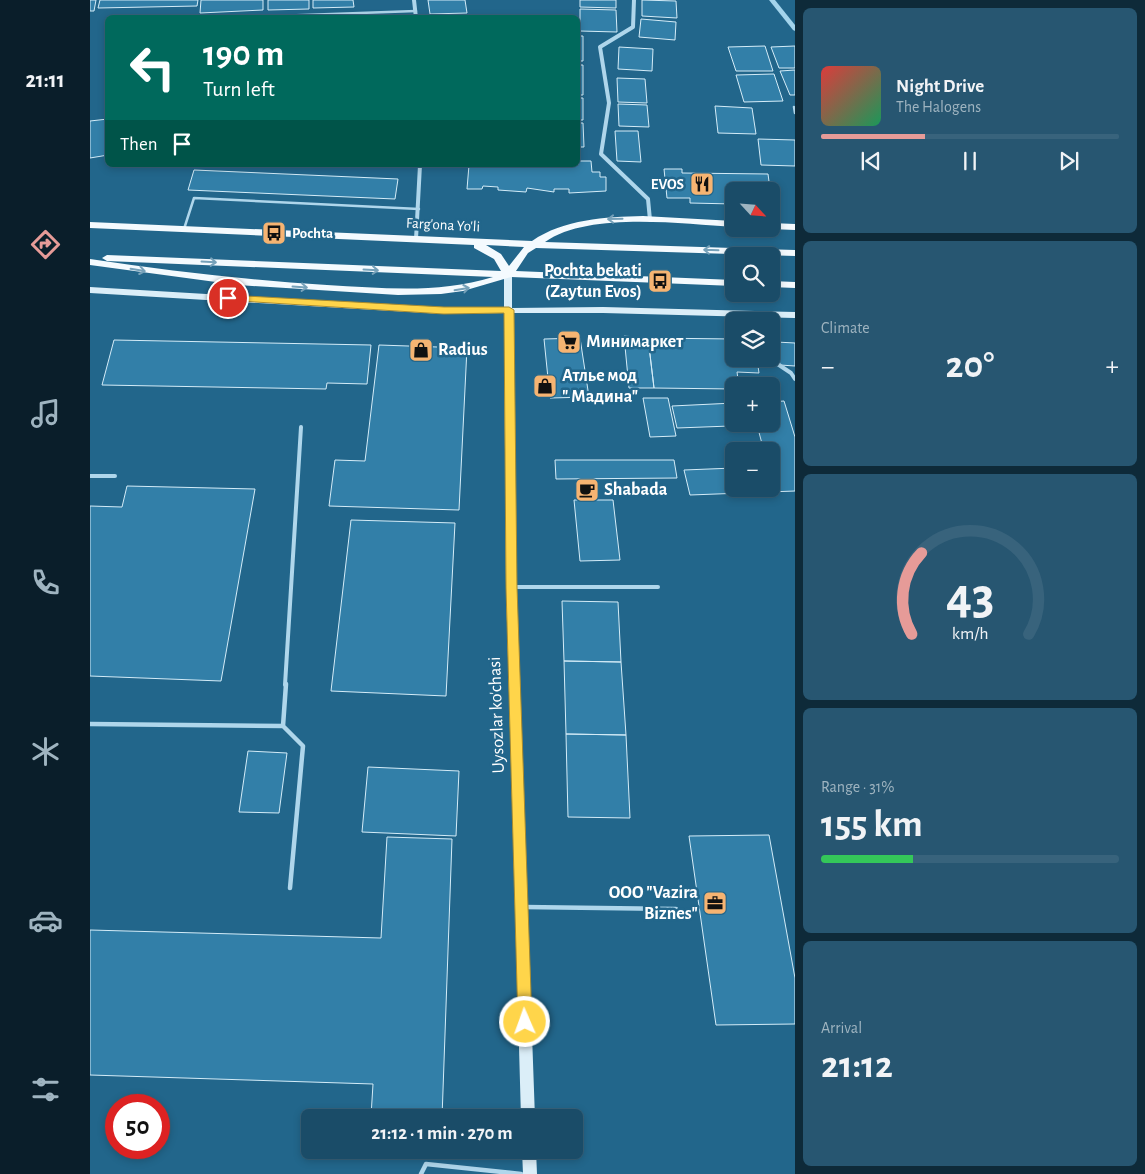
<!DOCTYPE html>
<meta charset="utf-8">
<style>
body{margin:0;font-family:"Alegreya Sans",sans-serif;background:#275671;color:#f1f3f6;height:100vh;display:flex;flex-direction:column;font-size:19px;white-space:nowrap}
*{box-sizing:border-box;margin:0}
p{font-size:16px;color:#9fb4c0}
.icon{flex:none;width:28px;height:28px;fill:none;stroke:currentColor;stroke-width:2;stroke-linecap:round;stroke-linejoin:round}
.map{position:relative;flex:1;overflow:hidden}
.panel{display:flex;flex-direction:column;gap:8px;padding:8px;background:#0e2a39;width:350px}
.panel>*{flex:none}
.guide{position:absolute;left:15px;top:15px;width:475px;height:152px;border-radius:8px;box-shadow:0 2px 8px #0003,0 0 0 1px #38637c;background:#00695c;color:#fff;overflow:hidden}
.needle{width:32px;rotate:116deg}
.fabs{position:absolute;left:635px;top:182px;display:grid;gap:10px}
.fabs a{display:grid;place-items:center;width:55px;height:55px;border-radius:8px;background:#1a4c68;box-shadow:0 2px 8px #0003,0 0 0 1px #38637c;font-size:25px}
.speed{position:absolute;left:15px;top:1094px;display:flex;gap:10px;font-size:25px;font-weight:700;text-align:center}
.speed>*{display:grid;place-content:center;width:65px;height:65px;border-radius:50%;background:#1a4c68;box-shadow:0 2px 8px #0003,0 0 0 1px #38637c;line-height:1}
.speed .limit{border:8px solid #d22;background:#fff;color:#111}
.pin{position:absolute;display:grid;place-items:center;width:42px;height:42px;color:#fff;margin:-21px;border:2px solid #fff;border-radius:50%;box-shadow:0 1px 5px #0007}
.me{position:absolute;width:55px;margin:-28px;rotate:358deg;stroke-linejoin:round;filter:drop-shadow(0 0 4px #0008)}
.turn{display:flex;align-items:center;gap:18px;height:105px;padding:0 15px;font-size:22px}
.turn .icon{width:65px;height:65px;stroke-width:2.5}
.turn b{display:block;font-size:35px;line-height:42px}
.then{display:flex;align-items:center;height:48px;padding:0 15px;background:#0003;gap:10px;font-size:19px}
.big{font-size:38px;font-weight:700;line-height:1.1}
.panel .card{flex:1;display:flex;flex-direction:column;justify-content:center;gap:8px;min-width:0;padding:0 18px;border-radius:8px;background:#275671}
.panel .dial{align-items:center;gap:0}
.dial svg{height:130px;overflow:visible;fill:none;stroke:#38637c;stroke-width:7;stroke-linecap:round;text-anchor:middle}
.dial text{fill:#f1f3f6;stroke:none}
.song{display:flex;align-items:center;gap:15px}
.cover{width:60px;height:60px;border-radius:8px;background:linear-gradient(135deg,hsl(0 70% 55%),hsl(150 70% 35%))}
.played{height:5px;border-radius:2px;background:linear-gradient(90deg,#e69b98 35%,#38637c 35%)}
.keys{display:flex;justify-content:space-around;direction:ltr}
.heat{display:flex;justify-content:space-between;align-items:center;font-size:28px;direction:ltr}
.charge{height:8px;border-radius:4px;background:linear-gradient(90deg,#34c759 31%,#38637c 0)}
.trip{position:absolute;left:211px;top:1109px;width:282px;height:50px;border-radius:8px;background:#1a4c68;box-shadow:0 2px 8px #0003,0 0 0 1px #38637c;font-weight:700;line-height:50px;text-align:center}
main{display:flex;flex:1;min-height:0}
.menu{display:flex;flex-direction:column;width:90px;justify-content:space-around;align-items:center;background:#0a1e2a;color:#9fb4c0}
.menu .icon{width:35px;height:35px}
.menu .on{color:#e69b98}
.menu b{font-size:22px;color:#f1f3f6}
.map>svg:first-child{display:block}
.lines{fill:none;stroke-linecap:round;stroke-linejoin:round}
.stream{fill:#a3d4ec;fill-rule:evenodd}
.building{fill:#327fa8;stroke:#d4ecf8}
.lane-far2{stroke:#afd6eb;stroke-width:2.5}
.lane-far1{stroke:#afd6eb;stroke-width:4}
.lane{stroke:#afd6eb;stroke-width:4.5}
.street{stroke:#afd6eb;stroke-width:4}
.secondary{fill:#dbeef8;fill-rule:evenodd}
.primary{fill:#f4fafe;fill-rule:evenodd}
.oneway{stroke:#76a1b9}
.route{fill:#ffd54a;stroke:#a68a30}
.labels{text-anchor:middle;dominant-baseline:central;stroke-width:5;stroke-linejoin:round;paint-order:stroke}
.far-poi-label{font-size:15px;font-weight:bold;fill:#fff;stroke:#22668b;text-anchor:end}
.far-street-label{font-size:15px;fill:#fff;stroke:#22668b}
.poi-label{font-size:18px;font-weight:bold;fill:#fff;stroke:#22668b;text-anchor:start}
.street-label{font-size:18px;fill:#fff;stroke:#22668b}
</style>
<main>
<nav class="menu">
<b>21:11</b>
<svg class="icon on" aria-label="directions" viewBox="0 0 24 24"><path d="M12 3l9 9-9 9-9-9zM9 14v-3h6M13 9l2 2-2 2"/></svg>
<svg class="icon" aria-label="music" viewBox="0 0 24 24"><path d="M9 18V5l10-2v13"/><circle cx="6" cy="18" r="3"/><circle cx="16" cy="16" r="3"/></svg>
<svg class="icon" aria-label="phone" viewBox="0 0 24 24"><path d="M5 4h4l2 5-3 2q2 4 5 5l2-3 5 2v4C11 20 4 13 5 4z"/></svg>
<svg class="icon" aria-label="climate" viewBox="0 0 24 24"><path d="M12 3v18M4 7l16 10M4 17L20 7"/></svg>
<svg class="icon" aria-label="car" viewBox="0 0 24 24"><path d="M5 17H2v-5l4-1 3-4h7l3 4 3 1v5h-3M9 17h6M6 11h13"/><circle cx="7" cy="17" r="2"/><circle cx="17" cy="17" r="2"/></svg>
<svg class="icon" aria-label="filters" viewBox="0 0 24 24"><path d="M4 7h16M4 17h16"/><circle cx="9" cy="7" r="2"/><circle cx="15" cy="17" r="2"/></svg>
</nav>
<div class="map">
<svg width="705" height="1174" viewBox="0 0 705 1174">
<rect width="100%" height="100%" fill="#22668b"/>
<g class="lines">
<path class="stream" d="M679 0H685L705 25V31L703 30Z"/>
</g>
<path class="building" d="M0 0H6L4 11H0Z
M10 0H108L107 6 8 8Z
M111 0H173V10L110 13Z
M178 0H219V9L178 10Z
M223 0H263L264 7 223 8Z
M338 0H375L377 13 340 14Z
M490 0H526V8L490 7Z
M552 0 586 1 587 18 552 16Z
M490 9 526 10 527 32 490 31Z
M551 19 586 22 585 40 549 37Z
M488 36H493V61H488Z
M675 46 683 71H646L638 47Z
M705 46V68H689L681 47Z
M529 47 563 49 562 71 528 69Z
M488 65H493V95H488Z
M705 70V95H700L690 71Z
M684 74 693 101 654 102 646 75Z
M527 78 555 79 557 103 528 102Z
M488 98H493V120H488Z
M528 104 557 105 559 127 529 126Z
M625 106 662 108 666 134 628 133Z
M18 119V155L0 158V121Z
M488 123H493L494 147H488Z
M525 131H548L551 162 527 161Z
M668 139 705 140V166L671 165Z
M488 161H501L502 172H510V177H516V191L479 193V189H464V192L437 188 436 192 408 190V187L393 186 392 189H377L379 165H488Z
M574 169H592V173L678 174 680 189 688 197 687 202 681 204V191H644V204L600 203V198H577Z
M104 170 308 179 305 199 98 190Z
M534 336 558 338 564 388H539Z
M490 338 499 397 460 398 454 339Z
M558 338 644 339V359H667L669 373 647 372 649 386H644V389L564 388Z
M24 340 281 345 277 384 237 383 236 389 12 385Z
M686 342 705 343V366L690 365Z
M289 345 377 348 369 510 239 506 245 460 275 461Z
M553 398H578L586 436 560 437Z
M694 401 705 437V491L600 495 594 470 644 468V489H681V451H674L667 425 587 428 582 406 644 403V424H681V402Z
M465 460H584L587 478 466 479Z
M37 486 165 489 131 681 0 676V506L32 507Z
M484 500H523L530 560 490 561Z
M261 520 365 523 356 696 241 691Z
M472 601 528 602 531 662 474 661Z
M474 661 531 662 536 735 476 734Z
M476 734 536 735 540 818 478 817Z
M158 751 197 753 189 813 149 812Z
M278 767 369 771 366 836 272 832Z
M679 835 705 978V1024L626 1025 599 836Z
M297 837 362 839 352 1118 281 1116 283 1084 0 1075V930L291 938Z"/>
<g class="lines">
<path class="lane-far2" d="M132 18 326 11
M704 107 705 113
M94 229 104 198 329 209"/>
<path class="lane-far1" d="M680 359 701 373 705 379
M0 476H25
M421 587H568
M195 685 211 427"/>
<path class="lane" d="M0 724 193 726 213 746 200 888
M193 726 196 684
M434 907 586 909
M331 1174 336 1164 431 1174"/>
<path class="street" d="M324 0 326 18
M544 0 543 27 510 47 519 103 511 154 558 199 560 220
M326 239 330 165"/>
<path class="secondary" d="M418 272 422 275V308L513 307 705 312V318L513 313H423L426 587 445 1118H431L416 587 414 313 353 314 0 293V287L353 308H414V275Z
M432 1150H446L447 1174H433Z"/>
<path class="primary" d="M553 216 644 221V227C592 224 499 211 455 242L705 250V256L446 248 438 253 426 271 644 280V286L421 277 373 291 351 294 308 295 148 285 0 265V259C79 271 158 280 237 285 293 288 349 294 403 277L17 261 12 258 17 255 411 271 404 259 384 248V245L0 228V222L442 241C474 219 515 217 553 216ZM396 245 434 247 419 266 411 254Z
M681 223 705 224V230L680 229Z
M681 281 705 282V288L681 287Z"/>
</g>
<defs><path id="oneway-shaft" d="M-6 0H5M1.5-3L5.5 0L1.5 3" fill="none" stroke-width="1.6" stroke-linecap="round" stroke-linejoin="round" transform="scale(1.25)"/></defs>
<g class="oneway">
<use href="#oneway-shaft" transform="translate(525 219) rotate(179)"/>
<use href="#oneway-shaft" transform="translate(621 250) rotate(-178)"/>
<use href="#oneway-shaft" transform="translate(119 262) rotate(3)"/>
<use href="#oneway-shaft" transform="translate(48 270) rotate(9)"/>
<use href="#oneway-shaft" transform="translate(281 270) rotate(3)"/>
<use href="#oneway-shaft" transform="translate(210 287) rotate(4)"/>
<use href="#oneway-shaft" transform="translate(372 289) rotate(-9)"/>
</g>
<path class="route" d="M138 295 354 307H419L424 310 427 587 442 1022 440 1027 435 1029 430 1027 428 1022 416 587 414 313 354 314 134 300 133 298Z"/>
<defs>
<g id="restaurant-square" transform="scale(1.25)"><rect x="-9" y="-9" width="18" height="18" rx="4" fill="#f6b472" stroke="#22668b"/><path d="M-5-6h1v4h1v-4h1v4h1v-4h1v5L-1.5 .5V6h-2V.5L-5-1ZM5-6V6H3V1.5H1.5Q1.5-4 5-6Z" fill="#111"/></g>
<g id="bus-square" transform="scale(1.25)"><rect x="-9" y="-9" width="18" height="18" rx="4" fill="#f6b472" stroke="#22668b"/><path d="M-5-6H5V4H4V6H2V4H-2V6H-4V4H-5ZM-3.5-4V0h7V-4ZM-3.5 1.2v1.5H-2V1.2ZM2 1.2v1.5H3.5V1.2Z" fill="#111"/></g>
<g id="supermarket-square" transform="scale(1.25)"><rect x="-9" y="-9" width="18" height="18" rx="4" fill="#f6b472" stroke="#22668b"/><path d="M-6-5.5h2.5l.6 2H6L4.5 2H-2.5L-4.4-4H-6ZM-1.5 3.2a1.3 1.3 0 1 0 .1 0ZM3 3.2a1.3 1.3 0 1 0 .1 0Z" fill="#111"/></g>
<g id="shop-square" transform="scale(1.25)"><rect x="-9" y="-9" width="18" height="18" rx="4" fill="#f6b472" stroke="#22668b"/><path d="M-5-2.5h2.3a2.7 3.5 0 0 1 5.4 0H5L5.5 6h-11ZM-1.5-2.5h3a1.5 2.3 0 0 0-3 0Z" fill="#111"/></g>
<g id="cafe-square" transform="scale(1.25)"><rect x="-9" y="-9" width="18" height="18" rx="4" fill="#f6b472" stroke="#22668b"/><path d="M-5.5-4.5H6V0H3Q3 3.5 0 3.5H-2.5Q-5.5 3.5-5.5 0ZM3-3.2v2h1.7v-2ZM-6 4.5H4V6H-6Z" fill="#111"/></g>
<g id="office-square" transform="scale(1.25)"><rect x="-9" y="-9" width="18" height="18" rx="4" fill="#f6b472" stroke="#22668b"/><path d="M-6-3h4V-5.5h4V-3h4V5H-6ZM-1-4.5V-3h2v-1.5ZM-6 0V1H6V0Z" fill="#111"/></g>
</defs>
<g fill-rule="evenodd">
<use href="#restaurant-square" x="612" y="184"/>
<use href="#bus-square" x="184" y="233"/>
<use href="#bus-square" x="570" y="281"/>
<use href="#supermarket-square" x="479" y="342"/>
<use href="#shop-square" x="331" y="350"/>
<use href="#shop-square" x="455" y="386"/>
<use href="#cafe-square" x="497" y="490"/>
<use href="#office-square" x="625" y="903"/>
</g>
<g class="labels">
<g class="far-poi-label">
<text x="594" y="184">EVOS</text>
<text x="202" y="233" text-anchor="start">Pochta</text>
</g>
<g class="far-street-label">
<text transform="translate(353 225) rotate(3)">Farg'ona Yo'li</text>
</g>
<g class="poi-label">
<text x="552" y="271" text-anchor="end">Pochta bekati<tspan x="552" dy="21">(Zaytun Evos)</tspan></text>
<text x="496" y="342">Минимаркет</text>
<text x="348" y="350">Radius</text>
<text x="472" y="376">Атлье мод<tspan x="472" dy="21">" Мадина"</tspan></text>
<text x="514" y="490">Shabada</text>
<text x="608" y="893" text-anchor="end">OOO "Vazira<tspan x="608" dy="21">Biznes"</tspan></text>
</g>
<g class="street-label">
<text transform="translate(407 715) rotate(-92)">Uysozlar ko'chasi</text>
</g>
</g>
</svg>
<div class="fabs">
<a><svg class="needle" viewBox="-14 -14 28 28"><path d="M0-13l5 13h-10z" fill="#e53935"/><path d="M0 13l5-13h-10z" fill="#9fb4c0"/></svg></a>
<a><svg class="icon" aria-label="search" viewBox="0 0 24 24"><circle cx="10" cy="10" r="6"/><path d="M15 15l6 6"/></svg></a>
<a><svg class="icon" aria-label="layers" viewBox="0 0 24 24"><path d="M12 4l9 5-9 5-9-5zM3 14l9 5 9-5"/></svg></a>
<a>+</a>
<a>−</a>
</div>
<div class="speed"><div class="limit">50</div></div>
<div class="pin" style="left:138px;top:298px;background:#d93025"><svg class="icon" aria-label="arrive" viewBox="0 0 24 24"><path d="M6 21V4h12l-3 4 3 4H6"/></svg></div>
<svg class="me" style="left:435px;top:1022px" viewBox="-20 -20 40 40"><circle r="17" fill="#ffd54a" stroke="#fff" stroke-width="3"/><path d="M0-11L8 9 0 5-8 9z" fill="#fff"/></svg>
<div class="trip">21:12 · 1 min · 270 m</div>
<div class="guide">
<div class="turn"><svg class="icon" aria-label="left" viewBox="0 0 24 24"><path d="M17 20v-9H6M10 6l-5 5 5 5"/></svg><div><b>190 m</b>Turn left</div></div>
<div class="then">Then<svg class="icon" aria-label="arrive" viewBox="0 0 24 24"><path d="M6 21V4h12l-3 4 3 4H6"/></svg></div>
</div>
</div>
<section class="panel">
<div class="card">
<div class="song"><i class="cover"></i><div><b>Night Drive</b><p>The Halogens</p></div></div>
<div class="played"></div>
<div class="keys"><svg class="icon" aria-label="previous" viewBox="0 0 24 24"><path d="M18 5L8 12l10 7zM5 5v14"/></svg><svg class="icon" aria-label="pause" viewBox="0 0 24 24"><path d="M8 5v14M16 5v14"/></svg><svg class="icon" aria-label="next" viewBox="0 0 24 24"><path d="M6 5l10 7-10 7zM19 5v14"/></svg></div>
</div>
<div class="card"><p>Climate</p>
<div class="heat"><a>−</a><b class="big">20°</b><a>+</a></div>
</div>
<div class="card dial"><svg viewBox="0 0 100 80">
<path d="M14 69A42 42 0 1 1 86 69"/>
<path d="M14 69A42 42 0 0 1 20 19" stroke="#e69b98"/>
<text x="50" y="56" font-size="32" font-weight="700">43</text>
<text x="50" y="72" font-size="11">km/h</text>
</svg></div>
<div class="card"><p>Range · 31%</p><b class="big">155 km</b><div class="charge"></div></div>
<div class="card"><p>Arrival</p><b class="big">21:12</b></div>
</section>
</main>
